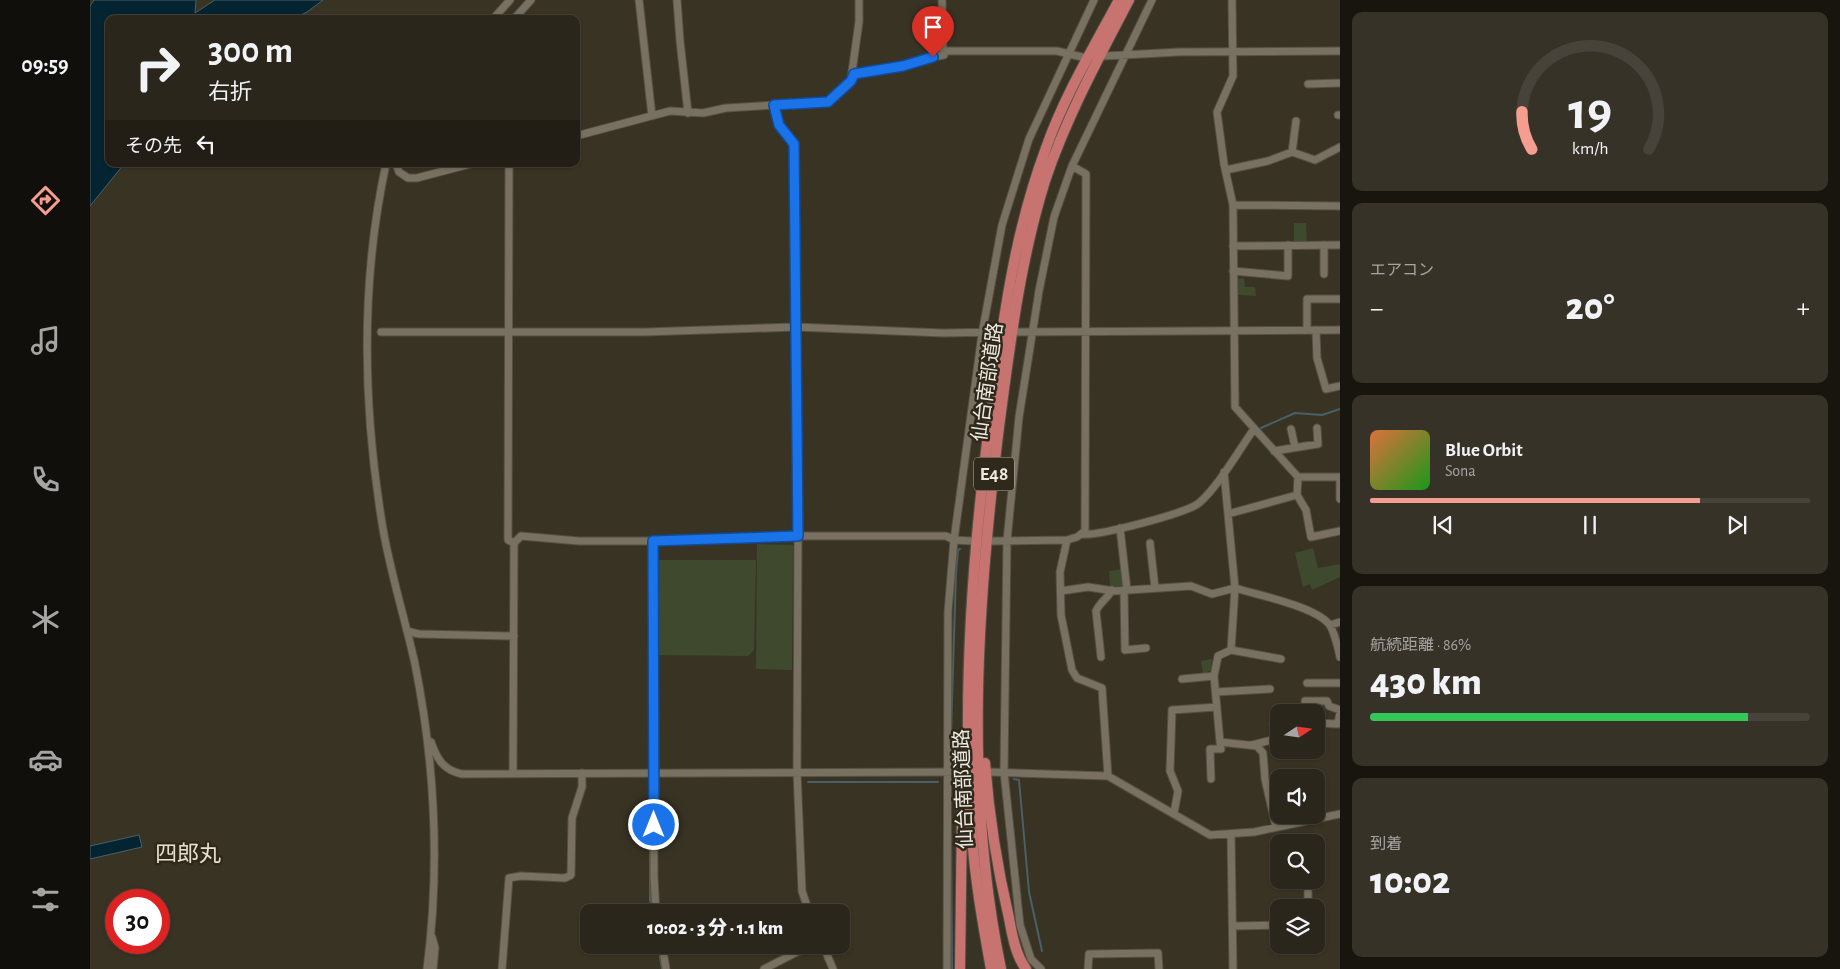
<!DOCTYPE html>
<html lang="ja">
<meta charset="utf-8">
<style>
body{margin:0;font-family:"Alegreya Sans","Noto Sans JP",sans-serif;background:#373228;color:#f1f3f6;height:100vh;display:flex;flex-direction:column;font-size:19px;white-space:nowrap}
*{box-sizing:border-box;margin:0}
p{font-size:16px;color:#a6a5a3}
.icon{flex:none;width:28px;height:28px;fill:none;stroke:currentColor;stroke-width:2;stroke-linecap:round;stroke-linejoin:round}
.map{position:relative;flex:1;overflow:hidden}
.side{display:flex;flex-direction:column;gap:12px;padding:12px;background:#18150f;width:500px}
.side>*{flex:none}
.hud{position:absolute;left:15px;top:15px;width:475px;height:152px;border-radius:10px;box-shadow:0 1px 4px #0004,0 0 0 1px #47433a;background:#2b261b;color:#f1f3f6;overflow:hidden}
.needle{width:32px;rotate:77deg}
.tools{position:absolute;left:1180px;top:704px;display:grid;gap:10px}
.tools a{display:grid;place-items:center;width:55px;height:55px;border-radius:10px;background:#2b261b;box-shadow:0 1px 4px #0004,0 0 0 1px #47433a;font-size:25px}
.speed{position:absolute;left:15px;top:889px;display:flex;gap:10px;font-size:25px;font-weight:700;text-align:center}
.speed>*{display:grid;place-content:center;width:65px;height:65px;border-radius:50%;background:#2b261b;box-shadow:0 1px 4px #0004,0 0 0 1px #47433a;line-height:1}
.speed .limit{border:8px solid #d22;background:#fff;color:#111}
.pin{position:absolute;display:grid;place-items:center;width:42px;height:42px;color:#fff;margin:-51px -21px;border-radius:50% 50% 50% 0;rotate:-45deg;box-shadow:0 0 5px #0007}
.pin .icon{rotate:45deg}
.me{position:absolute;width:55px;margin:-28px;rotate:0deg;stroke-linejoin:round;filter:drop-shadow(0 0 4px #0008)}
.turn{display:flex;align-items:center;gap:18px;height:105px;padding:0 20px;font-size:22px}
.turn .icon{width:65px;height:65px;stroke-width:2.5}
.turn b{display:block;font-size:35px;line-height:42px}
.then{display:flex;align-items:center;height:48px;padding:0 20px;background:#0003;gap:10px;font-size:19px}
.big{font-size:38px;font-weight:800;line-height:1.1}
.side .widget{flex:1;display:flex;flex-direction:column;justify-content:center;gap:8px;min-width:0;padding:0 18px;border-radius:10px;background:#373228}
.side .dial{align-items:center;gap:0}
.dial svg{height:130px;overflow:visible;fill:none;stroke:#47433a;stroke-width:7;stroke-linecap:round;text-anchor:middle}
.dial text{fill:#f1f3f6;stroke:none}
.song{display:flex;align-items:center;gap:15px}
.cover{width:60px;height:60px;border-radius:8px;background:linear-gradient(135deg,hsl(20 70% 55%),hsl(120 70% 35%))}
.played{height:5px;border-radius:2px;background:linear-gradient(90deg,#f59d8f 75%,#47433a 75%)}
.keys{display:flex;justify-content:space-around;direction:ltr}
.heat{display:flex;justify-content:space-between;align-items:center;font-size:28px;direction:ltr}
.charge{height:8px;border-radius:4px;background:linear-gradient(90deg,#34c759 86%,#47433a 0)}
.trip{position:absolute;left:490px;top:904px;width:270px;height:50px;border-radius:10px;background:#2b261b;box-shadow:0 1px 4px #0004,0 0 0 1px #47433a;font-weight:800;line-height:50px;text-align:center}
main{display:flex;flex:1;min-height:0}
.dock{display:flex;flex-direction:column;width:90px;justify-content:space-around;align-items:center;background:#110f0b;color:#a6a5a3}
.dock .icon{width:35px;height:35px}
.dock .on{color:#f59d8f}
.dock b{font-size:22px;color:#f1f3f6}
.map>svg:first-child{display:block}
.green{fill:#3e492e}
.water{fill:#042431;stroke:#4a5f66}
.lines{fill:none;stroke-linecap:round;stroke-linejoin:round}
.stream{stroke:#4a5f66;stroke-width:2}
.minor-casing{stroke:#555044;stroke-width:9}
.highway-casing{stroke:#555044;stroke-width:12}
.minor{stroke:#787161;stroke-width:7}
.highway{stroke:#c77470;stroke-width:10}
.route-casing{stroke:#114b97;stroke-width:12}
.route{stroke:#1a73e8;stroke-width:9}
.labels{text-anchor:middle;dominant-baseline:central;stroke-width:5;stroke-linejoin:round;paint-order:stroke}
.shield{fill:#2f291b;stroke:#b4afa5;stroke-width:1}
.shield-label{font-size:19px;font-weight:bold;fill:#ede9e0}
.street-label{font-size:20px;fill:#ede9e0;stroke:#2f291b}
.quarter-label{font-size:22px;fill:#e8e0ce;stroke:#2f291b}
</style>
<main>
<nav class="dock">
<b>09:59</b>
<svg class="icon on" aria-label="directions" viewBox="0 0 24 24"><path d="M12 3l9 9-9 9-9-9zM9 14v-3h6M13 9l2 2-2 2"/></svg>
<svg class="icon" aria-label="music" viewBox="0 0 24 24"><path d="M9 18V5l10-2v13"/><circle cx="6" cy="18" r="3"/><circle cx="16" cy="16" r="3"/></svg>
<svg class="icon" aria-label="phone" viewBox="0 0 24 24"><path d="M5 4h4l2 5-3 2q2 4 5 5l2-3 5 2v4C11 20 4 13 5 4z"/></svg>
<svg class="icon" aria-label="climate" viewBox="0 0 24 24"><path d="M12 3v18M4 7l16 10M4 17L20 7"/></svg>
<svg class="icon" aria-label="car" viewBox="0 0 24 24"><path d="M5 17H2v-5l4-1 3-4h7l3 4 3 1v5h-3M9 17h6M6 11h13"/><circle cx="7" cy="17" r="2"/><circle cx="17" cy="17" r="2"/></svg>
<svg class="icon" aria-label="filters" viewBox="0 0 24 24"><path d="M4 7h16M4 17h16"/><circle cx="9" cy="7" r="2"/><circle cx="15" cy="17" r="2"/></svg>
</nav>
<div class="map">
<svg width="1250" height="969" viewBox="0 0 1250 969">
<rect width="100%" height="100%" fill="#393324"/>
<path class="green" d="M1204 223H1216L1217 242H1204Z
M1154 278 1155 287H1165L1166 296 1148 295V279Z
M667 544 703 545 702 670 666 669Z
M1223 548 1228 568 1250 564V577L1222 590 1220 584 1213 587 1205 553Z
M567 560H666L664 650 658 656 567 655Z
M1032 569 1033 586H1020L1019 571Z
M1122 659 1121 670 1113 674 1111 661Z"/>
<path class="water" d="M4 0H106L105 13 125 0H233L217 12 203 19H19V164H34L0 206V6Z
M49 835 52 847 0 859V846Z"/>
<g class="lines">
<path class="stream" d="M1171 428 1205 413 1232 415 1250 409
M861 733 866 573 868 550 870 549
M924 779 929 780 939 892 952 951
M560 782V900L562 912
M718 782H848
M861 818 862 969
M568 945 572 969"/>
<g class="minor-casing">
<path id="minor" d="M549 0 562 116
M587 0 590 41 598 113
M852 0 853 53
M1142 0 1143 76 1127 112 1134 164 1143 205 1145 407 1208 477H1250
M403 19 420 0
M424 19 441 0
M1015 56 1089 52 1250 51
M761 79 769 22V0
M1218 84 1250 83
M684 105 689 125 705 144 708 536 707 772 712 891 719 912
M1248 115H1250
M486 136 580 111 613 113 636 108 737 102 761 81 764 74 809 67 832 59 854 55 853 53 857 51H967L992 57
M1202 152 1206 121
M296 164C270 284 273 409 293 529 301 575 315 619 325 664 345 764 350 868 337 969
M306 164 309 172 318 178H327L380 164
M419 164 418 540 424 543
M1136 170 1178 161 1202 152 1225 160 1250 147
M1143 205 1250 206
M1234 245V274
M1143 246 1250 245
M1143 271 1198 276V245
M1217 330V299H1250
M1226 330 1227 358 1236 389 1250 386
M291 332H555L706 327 853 333 906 332
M927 332 1250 330
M1201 429 1205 447
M1184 451 1228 444 1227 428
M1134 472 1145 588C1167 595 1230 607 1241 627 1245 636 1248 647 1250 657
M1208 477 1207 495 1216 510 1221 537 1250 531
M1250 477V499
M1138 514 1207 495
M1030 528 1037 590
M991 534C1006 537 1097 513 1109 503 1128 487 1149 450 1164 429
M977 540 970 572 971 615 982 670 987 678 1012 688 1018 776
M563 541 564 877 566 912
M903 541 977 540 987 537 995 531 996 174 982 166
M1060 543 1065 588
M1034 590 1035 650 1056 648
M971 591 998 587 1024 591 1101 586 1122 594 1145 588 1141 650 1128 656 1124 676 1130 742 1167 746 1173 753 1175 779 1186 827
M1240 625 1250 622
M317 631 329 634 424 636
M1141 650 1191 659
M1011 657 1006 611C1010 602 1017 599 1022 590
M1092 679 1124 676
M1217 683H1250
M1126 692 1180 689
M1215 701H1237L1239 706 1250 710
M1226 723 1248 724 1250 712
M341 742C347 759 353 770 372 774L869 772
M1162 745 1185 739 1183 724
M1221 750 1222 755
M899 772 1018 776 1120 835 1164 832 1250 814
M423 773 424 543 431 536 489 541H563L708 536H856L864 540 882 541
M1121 779 1120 749H1131L1130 742
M1084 813 1088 791 1080 771 1082 710 1127 707
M1141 834 1143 969
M1218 908V880
M1143 926 1189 925
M342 937 345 948 343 969
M572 945 576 969
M733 945 743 969
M412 969 419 878 431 876 475 878 481 875 482 818 492 787V773
M674 969 707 952 732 945
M857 969 858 612 864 540 892 334 912 225 939 139 1004 0
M951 969 941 959 930 925 914 772 917 541 929 417 949 291 964 217 982 166 1062 0
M998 969 999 954 1068 953 1069 969"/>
</g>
<g class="highway-casing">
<path id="highway" d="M895 763C899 815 907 867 919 918 922 935 926 956 936 969
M870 969 872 812 875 788
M901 969C893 925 885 880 882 835 871 690 883 541 903 397 914 312 926 228 956 148 974 97 1003 48 1029 0
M911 969C874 791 887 605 909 427 920 344 930 261 955 181 976 118 1008 59 1039 0"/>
</g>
<use href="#minor" class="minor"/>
<use href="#highway" class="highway"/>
</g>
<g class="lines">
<g class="route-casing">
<path id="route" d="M564 825 563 541 708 536 704 144 689 125 684 105 738 102 761 81 764 74 813 66 843 57"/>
</g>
<use href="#route" class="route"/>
</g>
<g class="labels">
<rect class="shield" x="884" y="457.5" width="40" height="33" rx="4"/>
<g class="shield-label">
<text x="904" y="474">E48</text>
</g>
<g class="street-label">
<text transform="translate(898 382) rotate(-82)">仙台南部道路</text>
<text transform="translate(874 789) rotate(-92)">仙台南部道路</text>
</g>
<g class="quarter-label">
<text x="98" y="854">四郎丸</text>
</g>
</g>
</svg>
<div class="tools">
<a><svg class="needle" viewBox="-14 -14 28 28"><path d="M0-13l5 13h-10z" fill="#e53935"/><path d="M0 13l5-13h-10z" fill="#a6a5a3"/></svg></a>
<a><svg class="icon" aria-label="sound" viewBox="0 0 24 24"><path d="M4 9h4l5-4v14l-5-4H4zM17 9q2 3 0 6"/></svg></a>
<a><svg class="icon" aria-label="search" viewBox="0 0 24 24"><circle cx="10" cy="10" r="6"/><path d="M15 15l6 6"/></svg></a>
<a><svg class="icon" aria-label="layers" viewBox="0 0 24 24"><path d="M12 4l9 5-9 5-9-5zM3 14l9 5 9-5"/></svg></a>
</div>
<div class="speed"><div class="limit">30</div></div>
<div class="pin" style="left:843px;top:57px;background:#d93025"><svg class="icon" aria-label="arrive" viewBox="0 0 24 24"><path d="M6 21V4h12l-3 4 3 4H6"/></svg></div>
<svg class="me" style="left:564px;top:825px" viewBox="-20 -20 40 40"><circle r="17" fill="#1a73e8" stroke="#fff" stroke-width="3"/><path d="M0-11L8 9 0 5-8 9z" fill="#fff"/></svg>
<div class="trip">10:02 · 3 分 · 1.1 km</div>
<div class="hud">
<div class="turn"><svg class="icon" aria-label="right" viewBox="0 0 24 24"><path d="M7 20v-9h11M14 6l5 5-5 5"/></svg><div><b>300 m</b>右折</div></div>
<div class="then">その先<svg class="icon" aria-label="left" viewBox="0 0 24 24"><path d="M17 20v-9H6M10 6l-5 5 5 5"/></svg></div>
</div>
</div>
<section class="side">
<div class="widget dial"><svg viewBox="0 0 100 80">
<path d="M14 69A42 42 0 1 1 86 69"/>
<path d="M14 69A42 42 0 0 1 8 46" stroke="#f59d8f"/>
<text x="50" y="56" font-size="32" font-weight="700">19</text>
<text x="50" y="72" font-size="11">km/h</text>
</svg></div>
<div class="widget"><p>エアコン</p>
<div class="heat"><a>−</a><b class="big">20°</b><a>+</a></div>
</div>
<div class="widget">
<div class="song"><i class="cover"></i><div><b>Blue Orbit</b><p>Sona</p></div></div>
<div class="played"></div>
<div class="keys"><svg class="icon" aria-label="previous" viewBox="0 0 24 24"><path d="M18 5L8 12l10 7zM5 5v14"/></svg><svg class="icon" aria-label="pause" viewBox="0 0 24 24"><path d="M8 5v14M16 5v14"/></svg><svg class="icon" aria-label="next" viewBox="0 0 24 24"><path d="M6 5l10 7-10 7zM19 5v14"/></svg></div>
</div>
<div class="widget"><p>航続距離 · 86%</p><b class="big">430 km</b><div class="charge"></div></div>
<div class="widget"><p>到着</p><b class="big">10:02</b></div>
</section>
</main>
